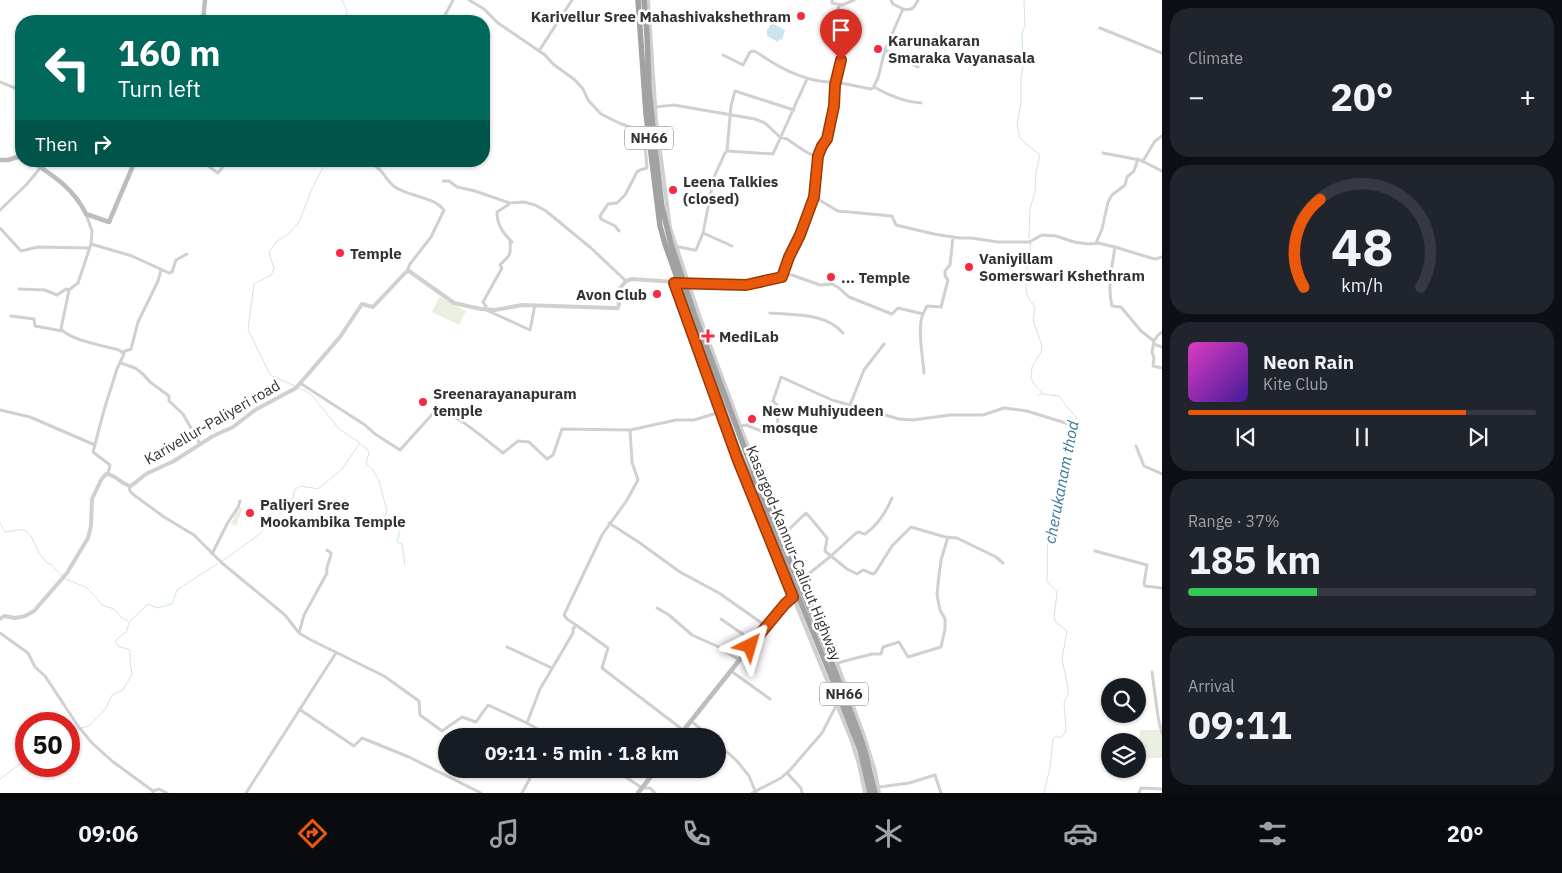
<!DOCTYPE html>
<meta charset="utf-8">
<style>
body{margin:0;font-family:"IBM Plex Sans",sans-serif;background:#20242c;color:#f1f3f6;height:100vh;display:flex;flex-direction:column;font-size:19px;white-space:nowrap}
*{box-sizing:border-box;margin:0}
p{font-size:16px;color:#9ea1a6}
.icon{flex:none;width:28px;height:28px;fill:none;stroke:currentColor;stroke-width:2;stroke-linecap:round;stroke-linejoin:round}
.map{position:relative;flex:1;overflow:hidden}
.drawer{display:flex;flex-direction:column;gap:8px;padding:8px;background:#0d0f14;width:400px}
.drawer>*{flex:none}
.hud{position:absolute;left:15px;top:15px;width:475px;height:152px;border-radius:20px;box-shadow:0 1px 4px #0004;background:#00695c;color:#fff;overflow:hidden}
.buttons{position:absolute;left:1101px;top:678px;display:grid;gap:10px}
.buttons a{display:grid;place-items:center;width:45px;height:45px;border-radius:50%;background:#171b24;box-shadow:0 1px 4px #0004;font-size:25px}
.speed{position:absolute;left:15px;top:712px;display:flex;gap:10px;font-size:25px;font-weight:700;text-align:center}
.speed>*{display:grid;place-content:center;width:65px;height:65px;border-radius:50%;background:#171b24;box-shadow:0 1px 4px #0004;line-height:1}
.speed .limit{border:8px solid #d22;background:#fff;color:#111}
.pin{position:absolute;display:grid;place-items:center;width:42px;height:42px;color:#fff;margin:-51px -21px;border-radius:50% 50% 50% 0;rotate:-45deg;box-shadow:0 0 5px #0007}
.pin .icon{rotate:45deg}
.me{position:absolute;width:55px;margin:-28px;rotate:40deg;stroke-linejoin:round;filter:drop-shadow(0 0 4px #0008)}
.turn{display:flex;align-items:center;gap:18px;height:105px;padding:0 20px;font-size:22px}
.turn .icon{width:65px;height:65px;stroke-width:2.5}
.turn b{display:block;font-size:35px;line-height:42px}
.then{display:flex;align-items:center;height:48px;padding:0 20px;background:#0003;gap:10px;font-size:19px}
.big{font-size:38px;font-weight:700;line-height:1.1}
.drawer .tile{flex:1;display:flex;flex-direction:column;justify-content:center;gap:8px;min-width:0;padding:0 18px;border-radius:20px;background:#20242c}
.drawer .dial{align-items:center;gap:0}
.dial svg{height:130px;overflow:visible;fill:none;stroke:#363941;stroke-width:7;stroke-linecap:round;text-anchor:middle}
.dial text{fill:#f1f3f6;stroke:none}
.song{display:flex;align-items:center;gap:15px}
.cover{width:60px;height:60px;border-radius:8px;background:linear-gradient(135deg,hsl(310 70% 55%),hsl(260 70% 35%))}
.played{height:5px;border-radius:2px;background:linear-gradient(90deg,#ea580c 80%,#363941 80%)}
.keys{display:flex;justify-content:space-around;direction:ltr}
.heat{display:flex;justify-content:space-between;align-items:center;font-size:28px;direction:ltr}
.charge{height:8px;border-radius:4px;background:linear-gradient(90deg,#34c759 37%,#363941 0)}
.trip{position:absolute;left:438px;top:728px;width:288px;height:50px;border-radius:25px;background:#171b24;box-shadow:0 1px 4px #0004;font-weight:700;line-height:50px;text-align:center}
.menu{display:flex;height:80px;justify-content:space-around;align-items:center;background:#090b0e;color:#9ea1a6}
.menu .icon{width:35px;height:35px}
.menu .current{color:#ea580c}
.menu b{font-size:22px;color:#f1f3f6}
main{display:flex;flex:1;min-height:0}
.map>svg:first-child{display:block}
.green{fill:#eaf0e1}
.water{fill:#cce4f0}
.lines{fill:none;stroke-linecap:round;stroke-linejoin:round}
.stream{stroke:#cce4f0;stroke-width:1}
.minor{stroke:#d0d0d0;stroke-width:3}
.tertiary{stroke:#d0d0d0;stroke-width:4}
.secondary{stroke:#bdbdbd;stroke-width:4.5}
.trunk{stroke:#a2a2a2;stroke-width:5.5}
.route-casing{stroke:#983908;stroke-width:12}
.route{stroke:#ea580c;stroke-width:9}
.poi-dot{fill:#f42b41;stroke:#fff;stroke-width:2}
.labels{text-anchor:middle;dominant-baseline:central;stroke-width:5;stroke-linejoin:round;paint-order:stroke}
.shield{fill:#fff;stroke:#707070;stroke-width:1}
.shield-label{font-size:14px;font-weight:bold;fill:#333}
.poi-label{font-size:15px;font-weight:bold;fill:#333;stroke:#fff;text-anchor:start}
.street-label{font-size:15px;fill:#333;stroke:#fff}
.water-label{font-size:16px;font-style:italic;fill:#387a9e;stroke:#fff}
</style>
<main>
<div class="map">
<svg width="1162" height="793" viewBox="0 0 1162 793">
<rect width="100%" height="100%" fill="#fff"/>
<path class="green" d="M439 297 466 311 459 325 432 312Z
M239 506 243 508 236 526 231 524Z
M1140 730H1162V758H1140Z"/>
<path class="water" d="M772 23 785 30 782 40 780 39 778 42 767 36V30Z"/>
<g class="lines">
<path class="stream" d="M342 0 347 11 346 21
M1024 0 1025 25 1022 34 1023 67 1021 78V103L1017 125 1020 138 1026 144 1040 155 1036 172 1035 192 1030 209 1029 238
M15 90 21 92
M1031 243C1029 253 1024 286 1027 294 1028 299 1033 303 1035 308L1033 320 1042 346 1041 352 1032 367 1031 378 1034 384 1043 394 1059 396 1067 407 1077 418 1056 489V492L1059 505C1044 528 1048 555 1047 582L1057 592 1054 618 1056 622 1067 631 1062 659 1068 688V695L1064 703 1066 728 1065 733 1062 737H1055L1053 739 1050 767 1044 793
M295 386 270 375 248 329 254 284 271 275 274 269 269 252 276 242 288 234 299 222 311 191 326 161
M1038 396 1042 393
M360 444 367 449 369 453 366 463 373 470 379 481 387 511 384 518 396 525 400 532 397 542 402 544 405 565
M0 523 5 532 19 530H25L31 536 39 553 47 563 52 565 65 579 86 587 96 597 102 605 114 609 121 617 128 621
M222 561 257 536 292 502 295 489 301 486 318 489 342 469 360 443 339 429 311 394 299 388
M69 734 74 730 89 726 105 710 112 695 123 690 132 674 130 663V650L118 646 115 641 127 631 129 622 148 604 157 608 172 604 177 590 217 564
M0 779 20 764 26 749"/>
<path class="minor" d="M469 0 484 9 498 23 545 55 553 64 575 80 583 89 588 100 601 114 619 123 648 134
M832 0V3L842 5 854 0
M891 0 893 4 903 9
M442 21 453 0
M1100 28 1162 53
M885 50 918 67
M539 51 572 0
M723 55 743 65 750 52 754 51C760 54 765 58 770 61 791 74 812 83 836 82 838 69 842 61 839 48L828 40 829 33 834 30 839 5
M0 82 15 88 21 89
M874 87C888 95 905 102 921 103
M655 107 674 105 755 119 765 123 780 137 787 139 803 150 810 154 818 156
M727 151 731 106 735 91 794 110
M1103 153 1140 160 1162 171
M190 161 198 165 201 161
M201 161 218 173 227 161
M335 161 345 165H352L353 161
M1143 161 1155 141 1162 136
M352 165C358 164 365 161 371 164 383 168 385 180 395 187 410 197 432 196 444 210L431 237 410 264 407 271
M443 181H449L457 187 475 191 510 203 524 202 535 205 546 211 591 248 626 281
M814 197 818 156 822 146 827 139 834 106 836 82 871 89 873 88 878 78 885 50 903 9C912 11 914 8 918 0
M508 203V205L497 212C497 225 503 233 512 242H510C511 258 509 255 500 265L502 268 483 302 486 306 484 309 530 330 535 305
M0 210 27 184 41 167
M86 214 92 231 91 244 78 283 69 290 61 329C70 340 104 346 119 350L124 354 117 369 104 410 93 452 110 465 108 474
M0 228 21 251 38 247 89 248
M619 231 615 226 601 219 600 216 608 204 617 203 625 195 637 172 640 170 647 168 644 133
M703 233 732 246
M1096 243 1102 229 1108 202 1112 195 1125 185 1127 177 1134 171 1138 159
M91 244 132 256 169 273 172 272 176 260 187 254
M679 247 694 250H696L703 233 714 177 725 153 727 151 773 154 807 79
M1115 247 1151 258 1156 259 1162 257
M784 274 792 275 820 285 832 284 839 288 849 297 892 314 898 308 923 314 927 306 941 307 948 280 945 276V271L950 265 953 237
M689 283 746 285 775 279 782 277 789 257 800 235 814 197 838 211 892 216 896 225 934 234 959 238H971L998 242H1029L1042 235 1056 236 1074 242 1088 244 1098 243 1115 247C1112 267 1107 286 1112 306L1121 307 1141 331 1154 341 1152 352 1154 358 1153 366 1162 368
M19 289 45 290 57 295 66 289 69 290
M770 313C794 315 826 313 843 333
M923 314C917 328 923 358 924 373
M11 316 34 319 35 326 62 331
M1154 341 1158 335 1162 332
M1154 344 1162 347
M123 352 131 349 138 322 158 281 161 270
M121 363 135 368 143 374 150 382 169 396V401L183 414 200 444
M300 383 365 425 375 434 400 450 437 409C457 414 486 440 503 453L518 441 529 442 547 459 553 455 562 429 630 430 632 462 638 480 627 500 602 535 564 615 567 619 576 625 573 629V633L540 689 527 723 541 731 557 736
M850 405 864 370 884 344
M0 410 30 417 95 445
M740 426 746 425 764 432 770 428H778L777 405 773 401 781 377 832 400 899 419 913 420 950 415H983L1004 408 1027 411 1072 425
M630 430 676 420H694L720 412
M1136 446 1144 466 1162 474
M129 486 130 491 134 495 164 517 194 535 222 563 285 615 299 633 311 640 384 676 419 701 420 715 442 731 462 717 476 722 488 705 527 723
M609 523 640 543 680 572 719 593 766 626
M783 535 806 513 814 522 827 538 825 551 831 556 855 534 858 532 865 534C878 525 886 512 892 498
M1095 551 1147 565 1144 584 1145 586 1162 588
M212 554 227 524 238 507 240 501
M801 580 831 556 847 569 857 574 863 570 873 574 875 573 892 546 911 527 945 537 957 538 996 557 1003 563
M657 608 669 615 692 635 719 647 739 660
M721 619 754 642
M576 625 608 648 602 668 683 730
M0 633 28 653 35 667 45 676 78 726 92 743 112 761 153 791V793
M299 633 304 615 327 573C325 566 331 560 331 553L327 550
M507 647 552 668
M837 663 872 654H881L883 647 899 642 908 657 941 647 945 629V619L940 610 937 595 938 584 941 560 948 537
M731 671 770 699
M1152 672 1158 717 1162 734
M299 709 354 746 362 738 409 757 481 793
M691 721 709 736
M716 742 737 761 749 776 756 793
M614 769 642 788H650L655 793
M787 773 801 788 802 793
M879 787 909 783 935 775 941 793
M153 791 159 789 167 793
M246 793 336 653
M522 793 535 769
M752 793 781 778 790 770 822 733 837 704
M1139 793 1141 788 1162 789"/>
<path class="tertiary" d="M648 0 656 120 670 228 700 318 740 426 801 580 836 661 864 736 875 771 879 793
M673 283 737 459 851 739 859 764 865 793
M0 619 4 616 15 618 25 616 34 611 67 573 88 538 91 526 92 499 101 480 106 474C116 474 121 485 131 486L146 474 174 461 213 436 233 427 255 410 296 388 340 337 362 304 373 307 405 273 409 271 454 303 481 309 495 310 522 305 614 308H618L619 304 617 292 626 281 632 279 689 283"/>
<path class="secondary" d="M203 21 205 0
M0 160H8L21 156
M31 161C54 176 74 189 86 214L109 222 135 161
M679 736 761 633 785 604 793 597
M638 793 657 769"/>
<path class="trunk" d="M638 0 646 114 660 226 665 244 737 447 831 676 860 750 870 793
M644 0 647 35 649 88 655 148 662 207 671 244 695 316 756 479 828 653 858 731 865 751 875 793"/>
</g>
<g class="lines">
<g class="route-casing">
<path id="route" d="M750 646 785 604 793 597 737 458 674 283 746 285 782 277 789 257 800 235 814 197 818 156 822 146 827 139 834 106 835 85 841 60"/>
</g>
<use href="#route" class="route"/>
</g>
<g class="poi-dot">
<circle cx="801" cy="16" r="5"/>
<circle cx="878" cy="49" r="5"/>
<circle cx="673" cy="190" r="5"/>
<circle cx="340" cy="253" r="5"/>
<circle cx="969" cy="267" r="5"/>
<circle cx="831" cy="277" r="5"/>
<circle cx="657" cy="294" r="5"/>
<path d="M705.5 328.5h5v5h5v5h-5v5h-5v-5h-5v-5h5z"/>
<circle cx="423" cy="402" r="5"/>
<circle cx="752" cy="419" r="5"/>
<circle cx="250" cy="513" r="5"/>
</g>
<g class="labels">
<g class="shield">
<rect x="625" y="126.5" width="48" height="23" rx="4"/>
<rect x="820" y="682.5" width="48" height="23" rx="4"/>
</g>
<g class="shield-label">
<text x="649" y="138">NH66</text>
<text x="844" y="694">NH66</text>
</g>
<g class="poi-label">
<text x="791" y="16" text-anchor="end">Karivellur Sree Mahashivakshethram</text>
<text x="888" y="40">Karunakaran<tspan x="888" dy="17">Smaraka Vayanasala</tspan></text>
<text x="683" y="181">Leena Talkies<tspan x="683" dy="17">(closed)</tspan></text>
<text x="350" y="253">Temple</text>
<text x="979" y="258">Vaniyillam<tspan x="979" dy="17">Somerswari Kshethram</tspan></text>
<text x="841" y="277">... Temple</text>
<text x="647" y="294" text-anchor="end">Avon Club</text>
<text x="719" y="336">MediLab</text>
<text x="433" y="393">Sreenarayanapuram<tspan x="433" dy="17">temple</tspan></text>
<text x="762" y="410">New Muhiyudeen<tspan x="762" dy="17">mosque</tspan></text>
<text x="260" y="504">Paliyeri Sree<tspan x="260" dy="17">Mookambika Temple</tspan></text>
</g>
<g class="street-label">
<text transform="translate(212 422) rotate(-30)">Karivellur-Paliyeri road</text>
<text transform="translate(794 553) rotate(68)">Kasargod-Kannur-Calicut Highway</text>
</g>
<g class="water-label">
<text transform="translate(1061 482) rotate(-79)">cherukanam thod</text>
</g>
</g>
</svg>
<div class="buttons">
<a><svg class="icon" aria-label="search" viewBox="0 0 24 24"><circle cx="10" cy="10" r="6"/><path d="M15 15l6 6"/></svg></a>
<a><svg class="icon" aria-label="layers" viewBox="0 0 24 24"><path d="M12 4l9 5-9 5-9-5zM3 14l9 5 9-5"/></svg></a>
</div>
<div class="speed"><div class="limit">50</div></div>
<div class="pin" style="left:841px;top:60px;background:#d93025"><svg class="icon" aria-label="arrive" viewBox="0 0 24 24"><path d="M6 21V4h12l-3 4 3 4H6"/></svg></div>
<svg class="me" style="left:750px;top:646px" viewBox="-20 -20 40 40"><path d="M0-17L14 15 0 8-14 15z" fill="#ea580c" stroke="#fff" stroke-width="4"/></svg>
<div class="trip">09:11 · 5 min · 1.8 km</div>
<div class="hud">
<div class="turn"><svg class="icon" aria-label="left" viewBox="0 0 24 24"><path d="M17 20v-9H6M10 6l-5 5 5 5"/></svg><div><b>160 m</b>Turn left</div></div>
<div class="then">Then<svg class="icon" aria-label="right" viewBox="0 0 24 24"><path d="M7 20v-9h11M14 6l5 5-5 5"/></svg></div>
</div>
</div>
<section class="drawer">
<div class="tile"><p>Climate</p>
<div class="heat"><a>−</a><b class="big">20°</b><a>+</a></div>
</div>
<div class="tile dial"><svg viewBox="0 0 100 80">
<path d="M14 69A42 42 0 1 1 86 69"/>
<path d="M14 69A42 42 0 0 1 24 15" stroke="#ea580c"/>
<text x="50" y="56" font-size="32" font-weight="700">48</text>
<text x="50" y="72" font-size="11">km/h</text>
</svg></div>
<div class="tile">
<div class="song"><i class="cover"></i><div><b>Neon Rain</b><p>Kite Club</p></div></div>
<div class="played"></div>
<div class="keys"><svg class="icon" aria-label="previous" viewBox="0 0 24 24"><path d="M18 5L8 12l10 7zM5 5v14"/></svg><svg class="icon" aria-label="pause" viewBox="0 0 24 24"><path d="M8 5v14M16 5v14"/></svg><svg class="icon" aria-label="next" viewBox="0 0 24 24"><path d="M6 5l10 7-10 7zM19 5v14"/></svg></div>
</div>
<div class="tile"><p>Range · 37%</p><b class="big">185 km</b><div class="charge"></div></div>
<div class="tile"><p>Arrival</p><b class="big">09:11</b></div>
</section>
</main>
<nav class="menu">
<b>09:06</b>
<svg class="icon current" aria-label="directions" viewBox="0 0 24 24"><path d="M12 3l9 9-9 9-9-9zM9 14v-3h6M13 9l2 2-2 2"/></svg>
<svg class="icon" aria-label="music" viewBox="0 0 24 24"><path d="M9 18V5l10-2v13"/><circle cx="6" cy="18" r="3"/><circle cx="16" cy="16" r="3"/></svg>
<svg class="icon" aria-label="phone" viewBox="0 0 24 24"><path d="M5 4h4l2 5-3 2q2 4 5 5l2-3 5 2v4C11 20 4 13 5 4z"/></svg>
<svg class="icon" aria-label="climate" viewBox="0 0 24 24"><path d="M12 3v18M4 7l16 10M4 17L20 7"/></svg>
<svg class="icon" aria-label="car" viewBox="0 0 24 24"><path d="M5 17H2v-5l4-1 3-4h7l3 4 3 1v5h-3M9 17h6M6 11h13"/><circle cx="7" cy="17" r="2"/><circle cx="17" cy="17" r="2"/></svg>
<svg class="icon" aria-label="filters" viewBox="0 0 24 24"><path d="M4 7h16M4 17h16"/><circle cx="9" cy="7" r="2"/><circle cx="15" cy="17" r="2"/></svg>
<b>20°</b>
</nav>
